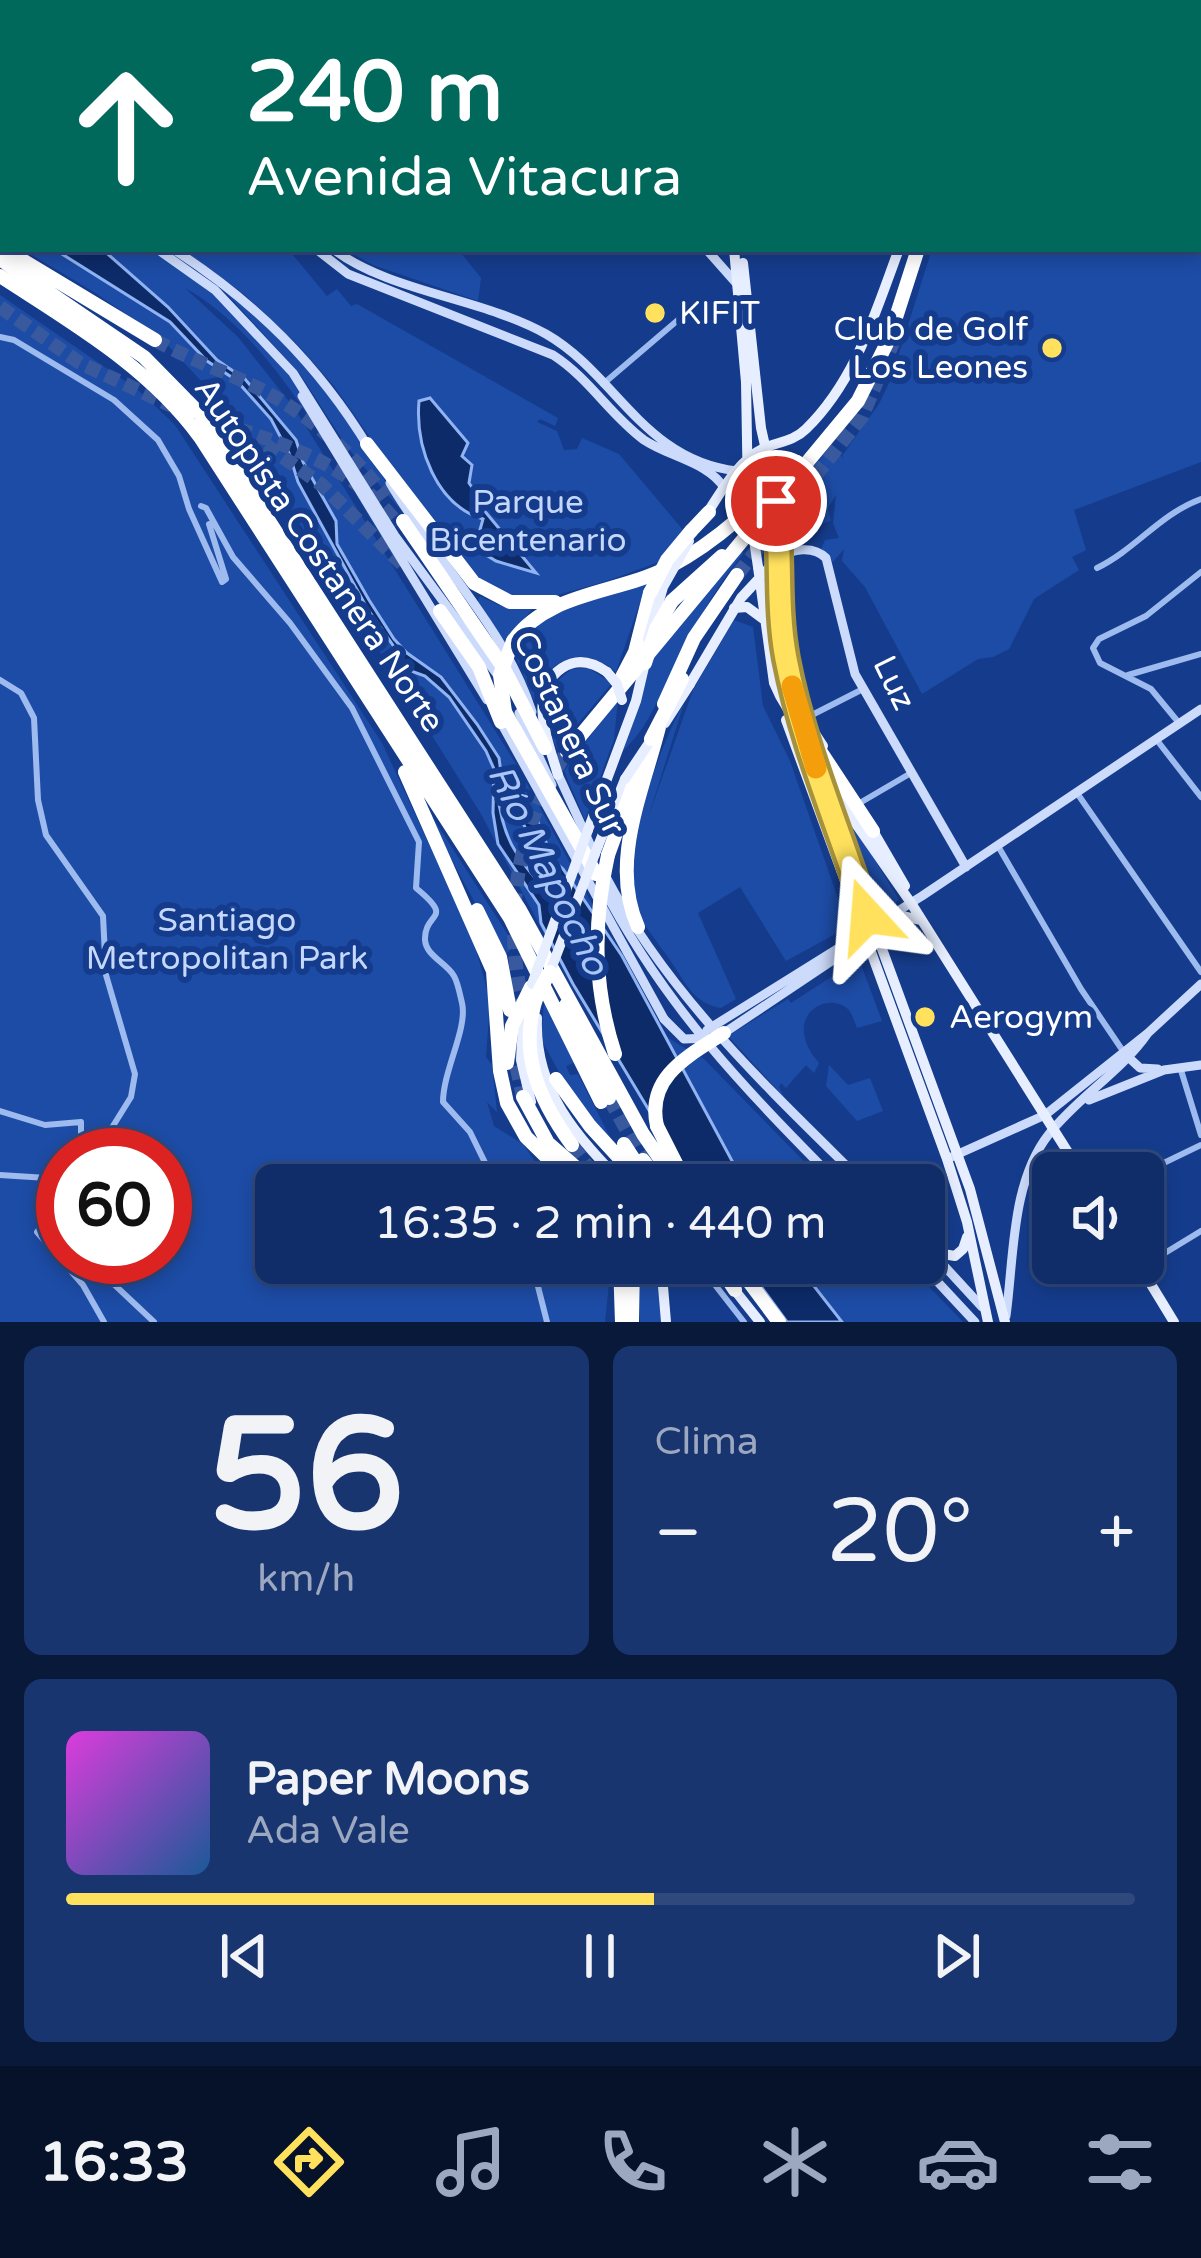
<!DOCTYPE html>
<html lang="es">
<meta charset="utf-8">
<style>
body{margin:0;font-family:"Varela Round",sans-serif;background:#19356f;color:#f1f3f6;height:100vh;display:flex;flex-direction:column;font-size:45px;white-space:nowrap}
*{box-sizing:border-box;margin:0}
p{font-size:39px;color:#9ca8c0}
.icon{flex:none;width:66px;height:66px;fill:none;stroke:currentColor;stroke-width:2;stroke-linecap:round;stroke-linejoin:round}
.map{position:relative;height:1322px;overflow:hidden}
.sheet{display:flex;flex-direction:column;gap:24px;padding:24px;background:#09193a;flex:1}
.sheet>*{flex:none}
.banner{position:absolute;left:0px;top:0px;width:1203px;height:252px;box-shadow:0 6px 18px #0003,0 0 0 3px #30497d;background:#00695c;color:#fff;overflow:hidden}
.tools{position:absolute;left:1032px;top:1152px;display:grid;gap:24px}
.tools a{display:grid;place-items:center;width:132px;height:132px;border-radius:18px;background:#102d69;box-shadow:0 6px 18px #0003,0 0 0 3px #30497d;font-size:60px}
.speed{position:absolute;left:36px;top:1128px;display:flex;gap:24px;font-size:60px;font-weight:700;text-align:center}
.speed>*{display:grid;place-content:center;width:156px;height:156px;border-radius:50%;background:#102d69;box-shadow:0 6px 18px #0003,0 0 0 3px #30497d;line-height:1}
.speed .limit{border:18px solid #d22;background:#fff;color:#111}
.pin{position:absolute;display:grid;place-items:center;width:102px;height:102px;color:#fff;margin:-51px;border:6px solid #fff;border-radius:50%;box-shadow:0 3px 12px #0007}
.me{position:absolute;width:132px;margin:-66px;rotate:341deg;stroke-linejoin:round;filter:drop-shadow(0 0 9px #0008)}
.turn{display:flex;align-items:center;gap:42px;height:252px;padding:0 48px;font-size:54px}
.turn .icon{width:156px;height:156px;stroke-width:2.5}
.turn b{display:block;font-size:84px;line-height:102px}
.big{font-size:90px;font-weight:600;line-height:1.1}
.sheet .tile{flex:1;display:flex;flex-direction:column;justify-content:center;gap:18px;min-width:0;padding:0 42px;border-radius:18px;background:#19356f}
.sheet .dial{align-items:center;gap:0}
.dial b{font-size:156px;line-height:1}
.song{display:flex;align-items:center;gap:36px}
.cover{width:144px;height:144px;border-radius:18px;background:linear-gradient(135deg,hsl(300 70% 55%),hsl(210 70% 35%))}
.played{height:12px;border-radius:6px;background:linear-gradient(90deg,#ffe15d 55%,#30497d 55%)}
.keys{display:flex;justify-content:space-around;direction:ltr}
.heat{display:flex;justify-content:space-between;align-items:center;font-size:66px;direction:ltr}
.sheet .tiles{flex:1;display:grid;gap:24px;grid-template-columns:1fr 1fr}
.tile:last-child{grid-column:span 2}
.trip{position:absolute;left:255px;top:1164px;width:690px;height:120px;border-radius:18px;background:#102d69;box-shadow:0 6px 18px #0003,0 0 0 3px #30497d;font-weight:600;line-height:120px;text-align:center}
.tabs{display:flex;height:192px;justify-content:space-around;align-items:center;background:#06122a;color:#9ca8c0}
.tabs .icon{width:84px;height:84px}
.tabs .current{color:#ffe15d}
.tabs b{font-size:54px;color:#f1f3f6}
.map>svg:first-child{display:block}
.green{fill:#1d4ca6;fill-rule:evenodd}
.water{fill:#0d2b69;stroke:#90b4f3;stroke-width:3;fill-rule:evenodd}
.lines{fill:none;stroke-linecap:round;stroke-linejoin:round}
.highway-tunnel{stroke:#38599d;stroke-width:14;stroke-dasharray:14 7;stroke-linecap:butt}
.street{stroke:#9ebbf0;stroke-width:6}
.secondary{stroke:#ccdbfb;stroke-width:9}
.primary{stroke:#e7eeff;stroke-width:10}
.highway{stroke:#fff;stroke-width:14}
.secondary-bridge{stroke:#ccdbfb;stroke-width:9}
.primary-bridge{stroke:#e7eeff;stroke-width:10}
.highway-bridge{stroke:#fff;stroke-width:14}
.route-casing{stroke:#a6923c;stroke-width:30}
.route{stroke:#ffe15d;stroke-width:21}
.slow{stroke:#f59e0b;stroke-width:21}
.poi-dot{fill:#ffe15d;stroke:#153c8c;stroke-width:4.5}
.labels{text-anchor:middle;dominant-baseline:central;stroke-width:12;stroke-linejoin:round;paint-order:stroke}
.poi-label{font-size:33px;fill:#fff;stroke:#153c8c;text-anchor:start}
.park-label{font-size:33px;fill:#c5d8fb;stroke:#153c8c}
.street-label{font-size:33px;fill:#fff;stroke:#153c8c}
.water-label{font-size:36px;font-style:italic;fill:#aac5f7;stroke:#153c8c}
</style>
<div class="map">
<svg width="1201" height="1322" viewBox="0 0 1201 1322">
<rect width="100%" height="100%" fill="#153c8c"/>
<path class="green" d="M1007 0H1201V462L1074 510 1086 550 1072 557 1079 570 1034 599 1009 649 993 657 978 659 922 694 865 587 842 561 844 549 833 562 821 549 825 540 839 538 833 523 836 495 828 508 831 521 794 531 793 528 816 506 817 494 803 483 830 446 844 459 842 456 879 404 891 379 932 249H1200V3H1006Z
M22 249H151L222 299 291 374 401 556 398 565C343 476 278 339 185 288L238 337 295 409 519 769 662 1033C675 1044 689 1049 704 1059L827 1185H694L559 962 481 814 230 412 162 339 97 294Z
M180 249H288L327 296 337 289 351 306 357 304 558 418 555 426 540 419 537 422 557 431 564 450 577 449 582 438 619 454 683 530 659 562 607 581 536 601 492 593 449 550 334 386 297 344 245 295Z
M344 249H458L481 278 478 301 373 265Z
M218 284C306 355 350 418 405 515L347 447 300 374Z
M0 295 138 390 175 425 382 743 473 938 490 1001 486 1057 492 1065 497 1112 487 1102 494 1126 523 1144 544 1175 556 1177 565 1185H276V1263H607L610 1274 605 1322H0ZM63 1155H165V1257H63Z
M742 547 743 554C714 589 693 628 673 669 656 701 650 725 623 751L654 654Z
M647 582 616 672C580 642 546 659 534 701L513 650C535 605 604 596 647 582Z
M480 596 498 605 533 608 504 643 476 605Z
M734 620 753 627 763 706 790 761 848 927 786 961 740 887 698 913 736 999 721 1008C693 1003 686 983 670 960 658 942 637 919 632 897 621 852 661 743 684 703L648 818 693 690Z
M588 668 612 683 557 749C543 716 540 691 572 669Z
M618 699 614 739 585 820 564 771Z
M822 773 899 900 877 917 873 915Z
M431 815 512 941 513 947 504 956 442 842Z
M859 959 882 1021 857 1028C856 1025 851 1012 849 1010 828 989 779 1016 819 1063L814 1073 806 1065 786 1088 781 1083 779 1087 784 1097 728 1036 788 999 791 1003Z
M544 1003 553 1012 574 1063 566 1066 570 1075 578 1074 615 1147 572 1096 541 1039Z
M829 1065 848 1085 870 1078 883 1111 857 1121 826 1086Z
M638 1263H656L661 1322H640Z
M746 1263H906L963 1322H842L836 1315Z"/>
<path class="water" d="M54 249H102L168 307 217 360 245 379 296 440 303 462 336 521 337 544 369 600 394 639 407 653 441 677 477 724 499 758 502 780 516 801 536 817 553 860 563 869 622 956 745 1185H694L573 984 541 923 539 905 498 844 493 813 494 769 486 751 449 697 425 676 411 671 367 608 298 482 289 453 271 419 236 380 207 361 170 322ZM500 786 555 876 556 903C522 861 503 848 497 789Z
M430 398 468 443 462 456 472 465 469 483 476 493 473 497 536 573 496 561 475 548 483 519C436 505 415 447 419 401Z
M744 1263H796L842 1322H787Z"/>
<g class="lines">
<path class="highway-tunnel" d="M0 307 80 363 172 406
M155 340C189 359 224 371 258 388 309 414 351 452 386 497
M198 415C276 443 344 457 398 524
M266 445 322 485 402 564
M772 561C763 608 772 659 793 702
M737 575 862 417 894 340
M525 1011C501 923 516 827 567 752
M512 1045 523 1097
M609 1098 643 1160
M572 1145 601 1185"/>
<path class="street" d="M390 0 392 3
M641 0 643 3
M470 3 473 0
M621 3 625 0
M847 3V0
M0 337 14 340 114 400 158 440 179 476 189 509 222 582 226 579 209 524
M603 384 692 308 738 299
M201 506 206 508 233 557 290 623 352 708 419 842 416 888C456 921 424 911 425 940 426 956 447 963 454 976 458 983 460 995 462 1003 468 1028 443 1071 443 1102L470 1132 496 1185
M1097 568C1136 549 1160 514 1201 499
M1128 675 1201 654
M0 680 21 693 34 718 38 800 46 835 103 916 106 975 135 1074 131 1097 95 1155
M806 718 863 689
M1179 723 1151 689 1100 663 1093 648 1099 639 1146 616 1201 572
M1156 739 1201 797
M1077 793 1201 972
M858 804 911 773
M998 846 1081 989 1123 1051
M1180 1067 1201 1135
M0 1111 45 1125 81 1122V1155
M1143 1173 1201 1145
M0 1175 47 1178 63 1183
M63 1198 37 1232 83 1285 104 1322
M85 1257 154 1322
M532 1263 547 1322
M698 1263 744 1322
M1142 1267 1201 1231"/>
<path class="secondary" d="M109 0 111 3
M123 0 126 3
M489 0 491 3
M506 0 509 3
M0 137 3 139
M0 146 3 148
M157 249 215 290 293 373 395 536 499 677
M173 249C255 302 318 364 369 448
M316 249 348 274 553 355C589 378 610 415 644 440 669 457 709 462 725 489
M333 249C389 292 482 298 546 334 616 374 643 460 737 471
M706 249 737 284
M302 396 487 700
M390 483C435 561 504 625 532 712
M778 558C792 549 813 545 826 558L855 674 966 867
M519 713 552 785
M499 719 664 1019
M557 772 595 855
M605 875C668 996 771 1091 866 1185
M602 886C665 1007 745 1089 840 1185
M707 1030 922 896 1201 709
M724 1033 857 944 863 935
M1126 1055 1140 1068 1158 1069
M1089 1100 1164 1070 1201 1065
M947 1159 1045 1115 1148 1033 1201 984
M924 1244 982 1307
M920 1263 975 1322
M1006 1316C1014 1258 1011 1182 1049 1134 1078 1097 1121 1072 1148 1033"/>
<path class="primary" d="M707 0 708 3
M715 0V3
M986 3 987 0
M734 249 746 382 748 499
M743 263 761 428 774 485
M704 518C720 494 737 461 764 448 779 442 794 441 806 429 856 380 875 313 899 249
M778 543C777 591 777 649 794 696 801 714 813 730 823 746
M758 567 774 683 780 696 856 824 911 903 1081 1173
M734 608 747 607 766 621
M690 684 741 598 778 558
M793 694 802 725
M786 720 947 1159 967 1222 988 1322
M815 766 970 1189 1005 1322
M558 775C549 744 526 692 562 668 577 658 593 662 607 672
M869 824 905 886
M588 830 636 701 645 663
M598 846 625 779
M895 914 920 920
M524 1009 521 1060 531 1102
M537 1018C534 1091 577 1136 624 1185
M931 1252 955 1256 963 1249 967 1237
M661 1263 666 1322
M1138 1263 1174 1322
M733 1288 760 1322"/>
<path class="highway" d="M1000 3 1001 0
M4 249 155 340
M0 259 144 357 200 414 520 910 643 1134 678 1185
M0 276C72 323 148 366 200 437L510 918 601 1102
M367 444 474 583 510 602H555
M403 521 503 667 545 748
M691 531 709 512
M672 601 722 556
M440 611 479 667 501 722
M513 641C549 591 618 594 669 567 719 541 758 502 797 462
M621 679 635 652 650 593
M664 704 694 638 737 575
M505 712 596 874
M815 743 873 831
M567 752 858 401 889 339 918 249
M405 772 493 971 500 1071 507 1103 526 1137 575 1185
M608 855 645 753
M477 910 500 957 510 1010
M638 927C609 863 643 791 659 727
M538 993C517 1050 538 1099 572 1145
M566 1005 609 1098
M507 1063 512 1026 531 987
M556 1079 590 1126 644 1185
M523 1097 548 1143 596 1185
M657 1126 687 1185
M624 1144 644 1175
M643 1160 662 1185
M620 1263 622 1322
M717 1263 735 1290
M735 1263 779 1322
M632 1322 633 1263"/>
<path class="secondary-bridge" d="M664 1019 684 1039 710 1038"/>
<path class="primary-bridge" d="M774 485 778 543
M748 499 758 567
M648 639 663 587 689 541
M607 672 617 684 622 700
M665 723 690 684
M625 779 653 737
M548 977 598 846
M532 984 588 830"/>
<path class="highway-bridge" d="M650 593 667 560 691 531
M645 663 656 629 672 601
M505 712 500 675 513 641
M651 739 682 679
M608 855C593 923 593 987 615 1054
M538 993 550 972
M657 1126C646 1077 688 1056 724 1033"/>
</g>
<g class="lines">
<g class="route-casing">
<path id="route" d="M776 501C782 554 776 606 786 659 803 747 840 830 867 916"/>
</g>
<use href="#route" class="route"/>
<path class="slow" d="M792 686 816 768"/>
</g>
<g class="poi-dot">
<circle cx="655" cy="313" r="12"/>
<circle cx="1052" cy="348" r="12"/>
<circle cx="925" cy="1017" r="12"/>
</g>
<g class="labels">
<g class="poi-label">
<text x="679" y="313">KIFIT</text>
<text x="1028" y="329" text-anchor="end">Club de Golf<tspan x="1028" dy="38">Los Leones</tspan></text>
<text x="949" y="1017">Aerogym</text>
</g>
<g class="park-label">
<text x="528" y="502">Parque<tspan x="528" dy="38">Bicentenario</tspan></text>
<text x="227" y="920">Santiago<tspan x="227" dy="38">Metropolitan Park</tspan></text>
</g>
<g class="street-label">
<text transform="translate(319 555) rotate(56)">Autopista Costanera Norte</text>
<text transform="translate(894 683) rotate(64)">Luz</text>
<text transform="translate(569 733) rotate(65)">Costanera Sur</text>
</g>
<g class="water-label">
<text transform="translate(548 870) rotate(64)">Río Mapocho</text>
</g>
</g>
</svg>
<div class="tools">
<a><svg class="icon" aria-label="sound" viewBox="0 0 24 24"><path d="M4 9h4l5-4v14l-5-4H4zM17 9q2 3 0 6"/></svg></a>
</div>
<div class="speed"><div class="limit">60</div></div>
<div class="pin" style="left:776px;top:501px;background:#d93025"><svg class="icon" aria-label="arrive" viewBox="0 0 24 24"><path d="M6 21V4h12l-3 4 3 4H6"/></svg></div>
<svg class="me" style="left:867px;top:916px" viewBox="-20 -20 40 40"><path d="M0-17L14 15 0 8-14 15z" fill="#ffe15d" stroke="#fff" stroke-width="4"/></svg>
<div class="trip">16:35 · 2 min · 440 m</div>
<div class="banner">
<div class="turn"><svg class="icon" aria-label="ahead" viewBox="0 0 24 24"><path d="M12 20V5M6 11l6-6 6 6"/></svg><div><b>240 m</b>Avenida Vitacura</div></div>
</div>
</div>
<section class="sheet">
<div class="tiles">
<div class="tile dial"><b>56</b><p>km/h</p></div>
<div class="tile"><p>Clima</p>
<div class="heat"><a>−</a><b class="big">20°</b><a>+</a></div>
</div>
<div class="tile">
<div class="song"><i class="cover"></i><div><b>Paper Moons</b><p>Ada Vale</p></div></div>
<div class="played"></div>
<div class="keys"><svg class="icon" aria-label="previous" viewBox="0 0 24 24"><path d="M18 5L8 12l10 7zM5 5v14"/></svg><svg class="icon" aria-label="pause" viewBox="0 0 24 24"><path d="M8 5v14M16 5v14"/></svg><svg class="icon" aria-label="next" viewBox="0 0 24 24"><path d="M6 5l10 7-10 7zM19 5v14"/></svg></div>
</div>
</div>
</section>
<nav class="tabs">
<b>16:33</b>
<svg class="icon current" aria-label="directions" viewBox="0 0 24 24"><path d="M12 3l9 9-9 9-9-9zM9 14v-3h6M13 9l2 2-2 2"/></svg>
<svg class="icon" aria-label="music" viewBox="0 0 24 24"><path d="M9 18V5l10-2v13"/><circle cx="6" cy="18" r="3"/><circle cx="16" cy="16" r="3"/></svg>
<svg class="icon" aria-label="phone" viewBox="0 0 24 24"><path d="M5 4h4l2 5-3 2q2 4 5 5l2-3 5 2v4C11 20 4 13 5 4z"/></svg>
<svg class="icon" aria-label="climate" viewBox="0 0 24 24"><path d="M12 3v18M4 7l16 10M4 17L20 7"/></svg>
<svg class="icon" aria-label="car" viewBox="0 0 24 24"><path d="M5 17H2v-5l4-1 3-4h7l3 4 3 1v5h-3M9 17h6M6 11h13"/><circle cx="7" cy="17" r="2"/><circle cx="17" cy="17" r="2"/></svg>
<svg class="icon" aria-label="filters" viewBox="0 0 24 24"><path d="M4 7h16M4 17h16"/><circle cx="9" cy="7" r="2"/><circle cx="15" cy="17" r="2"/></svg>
</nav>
